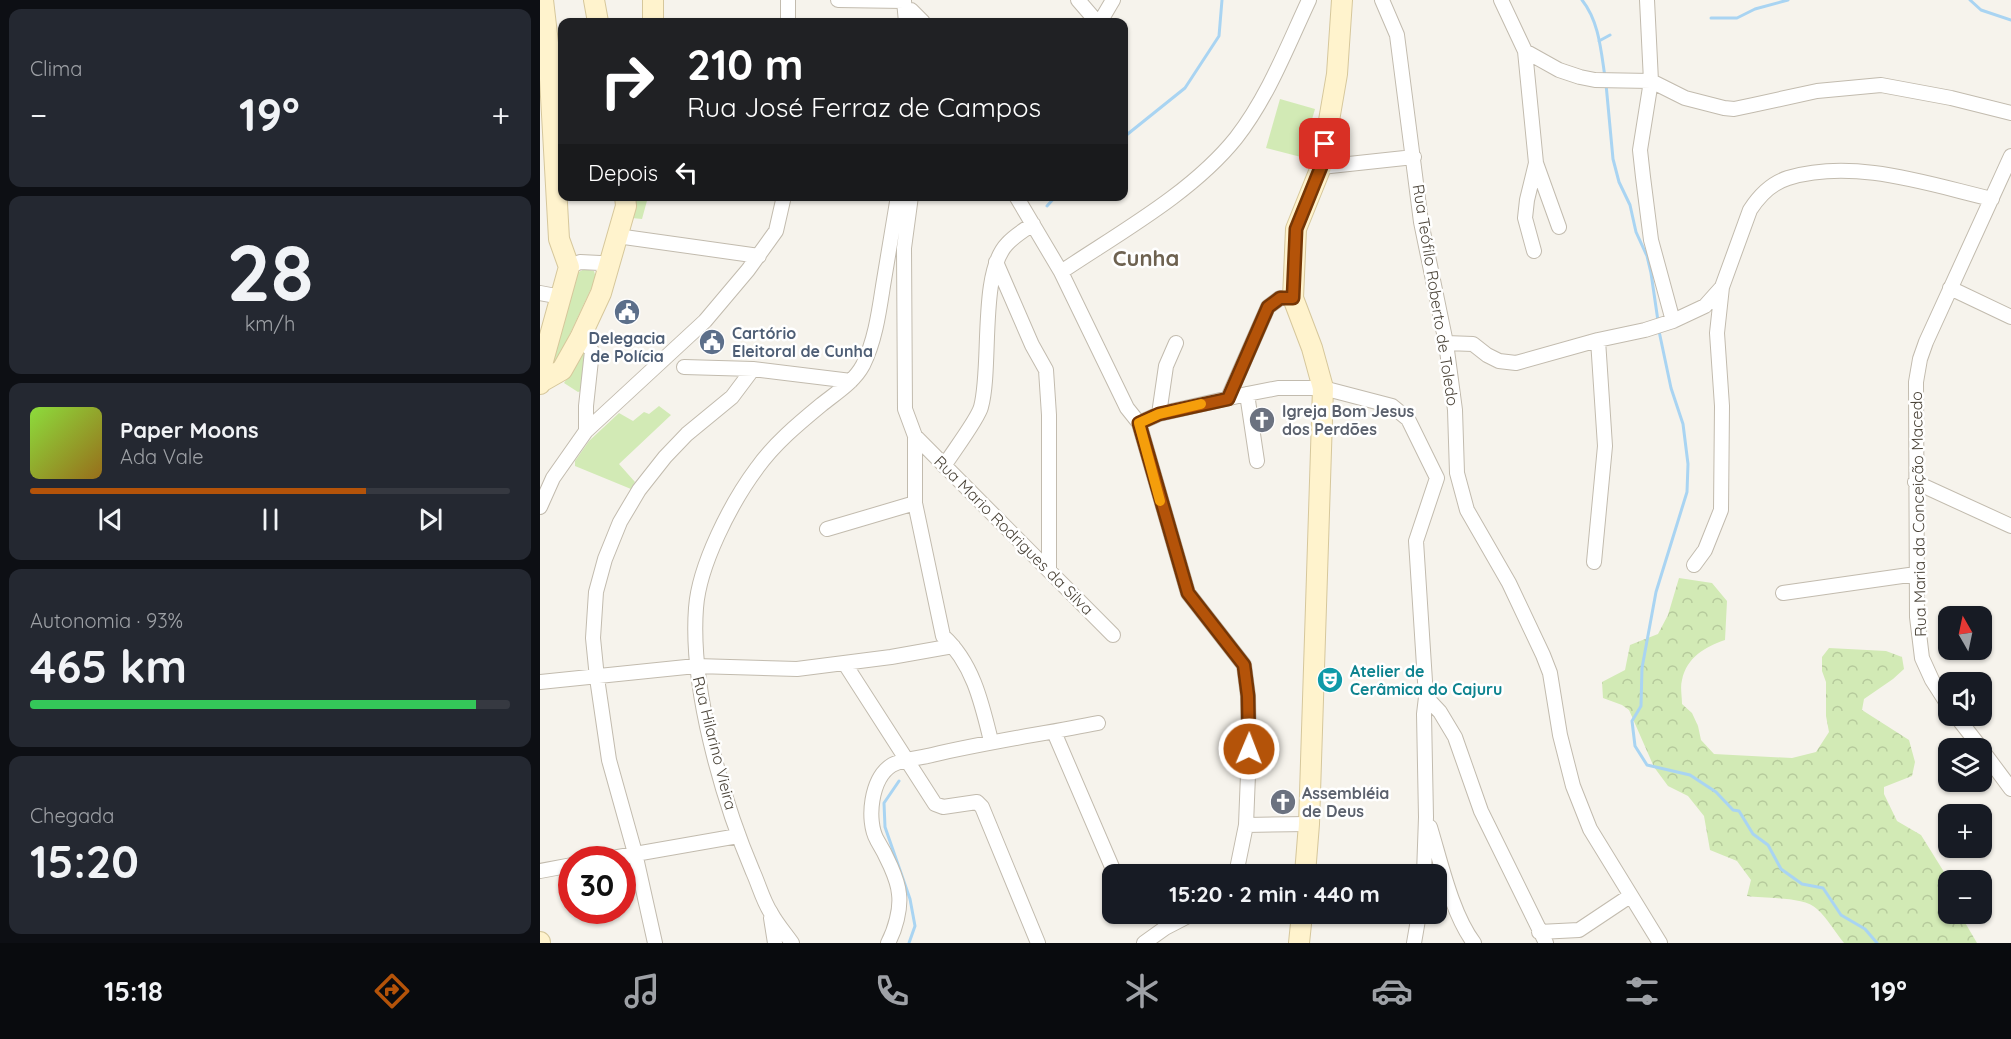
<!DOCTYPE html>
<html lang="pt">
<meta charset="utf-8">
<style>
body{margin:0;font-family:Quicksand,sans-serif;background:#242831;color:#f1f3f6;height:100vh;display:flex;flex-direction:column;font-size:22px;white-space:nowrap}
*{box-sizing:border-box;margin:0}
p{font-size:20px;color:#9ea1a6}
.icon{flex:none;width:33px;height:33px;fill:none;stroke:currentColor;stroke-width:2;stroke-linecap:round;stroke-linejoin:round}
.map{position:relative;flex:1;overflow:hidden}
.panel{display:flex;flex-direction:column;gap:9px;padding:9px;background:#0d0f14;width:540px}
.panel>*{flex:none}
.guide{position:absolute;left:18px;top:18px;width:570px;height:183px;border-radius:12px;box-shadow:0 2px 4px #0004;background:#202124;color:#fff;overflow:hidden}
.needle{width:39px;rotate:351deg}
.fabs{position:absolute;left:1398px;top:606px;display:grid;gap:12px}
.fabs a{display:grid;place-items:center;width:54px;height:54px;border-radius:12px;background:#171b24;box-shadow:0 2px 4px #0004;font-size:30px}
.speed{position:absolute;left:18px;top:846px;display:flex;gap:12px;font-size:30px;font-weight:700;text-align:center}
.speed>*{display:grid;place-content:center;width:78px;height:78px;border-radius:50%;background:#171b24;box-shadow:0 2px 4px #0004;line-height:1}
.speed .limit{border:9px solid #d22;background:#fff;color:#111}
.pin{position:absolute;display:grid;place-items:center;width:51px;height:51px;color:#fff;margin:-26px;border-radius:12px;box-shadow:0 3px 9px #0006}
.me{position:absolute;width:66px;margin:-33px;rotate:1deg;stroke-linejoin:round;filter:drop-shadow(0 0 4px #0008)}
.turn{display:flex;align-items:center;gap:21px;height:126px;padding:0 30px;font-size:27px}
.turn .icon{width:78px;height:78px;stroke-width:2.5}
.turn b{display:block;font-size:42px;line-height:51px}
.then{display:flex;align-items:center;height:57px;padding:0 30px;background:#0003;gap:12px;font-size:22px}
.big{font-size:45px;font-weight:800;line-height:1.1}
.panel .card{flex:1;display:flex;flex-direction:column;justify-content:center;gap:9px;min-width:0;padding:0 21px;border-radius:12px;background:#242831}
.panel .dial{align-items:center;gap:0}
.dial b{font-size:78px;line-height:1}
.song{display:flex;align-items:center;gap:18px}
.cover{width:72px;height:72px;border-radius:9px;background:linear-gradient(135deg,hsl(90 70% 55%),hsl(40 70% 35%))}
.played{height:6px;border-radius:3px;background:linear-gradient(90deg,#b45309 70%,#363941 70%)}
.keys{display:flex;justify-content:space-around;direction:ltr}
.heat{display:flex;justify-content:space-between;align-items:center;font-size:33px;direction:ltr}
.charge{height:9px;border-radius:4px;background:linear-gradient(90deg,#34c759 93%,#363941 0)}
.trip{position:absolute;left:562px;top:864px;width:345px;height:60px;border-radius:12px;background:#171b24;box-shadow:0 2px 4px #0004;font-weight:800;line-height:60px;text-align:center}
.menu{display:flex;height:96px;justify-content:space-around;align-items:center;background:#090b0e;color:#9ea1a6}
.menu .icon{width:42px;height:42px}
.menu .selected{color:#b45309}
.menu b{font-size:27px;color:#f1f3f6}
main{display:flex;flex:1;min-height:0}
.map>svg:first-child{display:block}
.forest{fill:url(#forest-crowns)}
.park{fill:#d2eab5}
.lines{fill:none;stroke-linecap:round;stroke-linejoin:round}
.stream{stroke:#a9d4f2;stroke-width:3}
.street-casing{stroke:#c2bbae;stroke-width:16}
.secondary-casing{stroke:#d6c79b;stroke-width:22}
.street{stroke:#fff;stroke-width:14}
.secondary{stroke:#fff3cd;stroke-width:20}
.route-casing{stroke:#753606;stroke-width:15}
.route{stroke:#b45309;stroke-width:10}
.slow{stroke:#f59e0b;stroke-width:10}
.labels{text-anchor:middle;dominant-baseline:central;stroke-width:5;stroke-linejoin:round;paint-order:stroke}
.street-label{font-size:16px;fill:#4b4439;stroke:#fff}
.service-label{font-size:16px;font-weight:bold;fill:#4e5e75;stroke:#fff;text-anchor:start}
.worship-label{font-size:16px;font-weight:bold;fill:#5b616d;stroke:#fff;text-anchor:start}
.culture-label{font-size:16px;font-weight:bold;fill:#0d838f;stroke:#fff;text-anchor:start}
.district-label{font-size:22px;font-weight:bold;fill:#6e6250;stroke:#fff}
</style>
<main>
<section class="panel">
<div class="card"><p>Clima</p>
<div class="heat"><a>−</a><b class="big">19°</b><a>+</a></div>
</div>
<div class="card dial"><b>28</b><p>km/h</p></div>
<div class="card">
<div class="song"><i class="cover"></i><div><b>Paper Moons</b><p>Ada Vale</p></div></div>
<div class="played"></div>
<div class="keys"><svg class="icon" aria-label="previous" viewBox="0 0 24 24"><path d="M18 5L8 12l10 7zM5 5v14"/></svg><svg class="icon" aria-label="pause" viewBox="0 0 24 24"><path d="M8 5v14M16 5v14"/></svg><svg class="icon" aria-label="next" viewBox="0 0 24 24"><path d="M6 5l10 7-10 7zM19 5v14"/></svg></div>
</div>
<div class="card"><p>Autonomia · 93%</p><b class="big">465 km</b><div class="charge"></div></div>
<div class="card"><p>Chegada</p><b class="big">15:20</b></div>
</section>
<div class="map">
<svg width="1471" height="943" viewBox="0 0 1471 943">
<defs>
<pattern id="forest-crowns" width="20" height="18" patternUnits="userSpaceOnUse" patternTransform="scale(1.5)"><rect width="20" height="18" fill="#d2eab5"/><path d="M2 6a3 3 0 1 1 6 0M12 15a3 3 0 1 1 6 0" fill="none" stroke="#b6ca9c"/></pattern>
</defs>
<rect width="100%" height="100%" fill="#f6f3ec"/>
<path class="forest" d="M1139 578 1172 583 1187 601 1185 640C1165 647 1147 657 1142 680 1140 687 1142 696 1142 704L1152 713 1158 726 1161 740 1174 754 1252 758 1276 752 1289 732 1286 716V682L1282 671V657L1289 648 1346 651 1362 657 1364 669 1353 679 1324 699 1322 710 1369 740 1375 762 1372 776 1344 787V794L1357 821 1381 835 1409 880 1408 914H1420L1437 943H1304C1295 932 1287 918 1277 909 1264 896 1226 899 1207 896L1211 880 1197 861 1170 850 1164 816 1148 796 1128 786 1114 767 1089 710 1082 705 1063 698 1062 682 1085 670 1090 645 1118 634 1128 615Z"/>
<path class="park" d="M740 99 775 109 761 157 726 148Z
M88 197H108L102 219 92 218Z
M44 269 54 271 56 278 16 364 11 363 34 275Z
M44 351 47 352 44 390 38 392 24 383Z
M119 406 131 415 79 464 95 482 91 489 35 466V461L49 441 79 413 93 421 104 412 109 414Z"/>
<g class="lines">
<path class="stream" d="M1042 0C1059 21 1061 51 1065 77
M1430 0 1441 10 1471 20
M1171 18H1197L1215 9 1248 0
M1059 41 1070 35
M1066 84 1073 159 1079 182 1090 205 1096 232 1107 256 1111 273 1118 321
M584 137 645 88 679 36 682 0
M507 206 516 196
M1119 331 1131 388 1143 424 1148 464 1147 492 1116 592 1102 668 1101 706 1092 721 1095 746 1107 765 1150 775 1176 792 1193 810 1199 811 1213 834 1228 845 1241 869 1262 884 1283 888 1301 915 1325 929 1337 943
M359 781 344 803 345 827 370 899 375 926 369 943"/>
<g class="street-casing">
<path id="street" d="M248 0V22
M298 0 364 1 366 22
M538 0 557 22
M842 0 857 35 881 222 906 343 915 410 917 473 927 510 969 583 1003 655 1010 673 1020 735 1033 786 1050 829 1120 943
M961 0 985 51 996 163 987 200 985 218 994 251
M1107 0 1111 81 1100 150 1103 177 1111 240 1133 321
M371 10 383 22
M560 22 573 0
M985 51 1019 70 1040 77 1055 80 1111 81 1145 98 1184 108 1194 109 1213 105 1277 91 1341 85 1411 98 1471 113
M996 163 1019 227
M781 167 874 157
M371 196 364 248 365 409 375 436V503L403 636C433 663 442 704 451 741
M476 196 521 272 587 408 599 423 648 593 704 665 708 696 709 749 706 825 696 874
M77 236 219 256
M456 262 492 345 506 370 509 415V570
M29 267 40 262 60 263 66 272
M521 272C579 233 652 193 696 138 728 97 747 47 769 0
M1410 288 1471 317
M0 293 21 297
M40 338 52 351 46 406V431
M906 343 933 344 947 355 959 361 976 363 1058 340 1105 330 1133 321 1165 306 1182 287 1210 210C1219 196 1232 183 1248 178 1314 158 1388 184 1452 199
M144 367 213 369 311 381
M707 394 717 461
M688 398 728 307 740 298H753
M619 414 626 366 636 343
M599 423 619 414 707 394 738 388H783L852 406 868 419 897 478
M375 436 573 635
M404 466C412 453 438 419 441 407 452 367 439 273 467 244 474 236 484 230 493 224
M1375 482 1471 526
M0 507 13 478 46 431 165 321 208 270 236 231 244 196
M287 529 375 503
M1054 562 1065 446 1058 340
M1154 565 1165 550 1181 510 1182 406 1177 333 1182 287
M1243 593 1376 574
M305 664 395 804 403 807 437 802 442 807 498 943
M0 682 156 666 257 669 351 657 413 646
M886 697 900 712 915 737 941 811 1006 943
M1408 705 1392 680 1382 658 1377 617 1376 382 1380 359 1386 342 1471 156
M1416 716 1441 748
M514 732 575 874
M1442 750 1471 789
M706 825 769 824
M890 827C901 863 912 914 934 943
M61 860 198 836
M0 871 32 865
M884 874 886 817 884 714 886 697 876 541 897 478
M231 918 235 943
M999 932 1039 930 1090 896
M115 943 95 853 69 760 57 678 53 638 56 592 65 559 80 522 99 490 125 457 147 434 192 397 213 369
M252 943C245 933 237 924 231 913 223 901 219 885 213 872 182 799 150 687 156 608 159 565 191 503 217 468 234 444 258 424 281 405 296 393 314 382 323 365 335 341 339 312 343 286 348 256 353 226 358 196
M348 943C355 930 361 909 359 894 358 879 345 853 337 840 326 820 331 778 352 765 363 759 381 758 392 755 447 742 503 734 558 723
M604 943 625 928 652 914
M874 943 879 914"/>
</g>
<g class="secondary-casing">
<path id="secondary" d="M54 0 58 22
M113 22V0
M1 382 22 370 40 338 61 293 86 206 85 196
M0 384 3 361 29 267 19 239 8 43 3 0
M765 874 769 824 783 388 772 348 753 298 756 229 781 167 797 74 802 0
M0 942V943
M759 943 762 914"/>
</g>
<use href="#street" class="street"/>
<use href="#secondary" class="secondary"/>
</g>
<g class="lines">
<g class="route-casing">
<path id="route" d="M709 749 708 696 704 665 648 593 599 423 619 414 688 399 728 307 740 298H753L756 229 781 167 785 144"/>
</g>
<use href="#route" class="route"/>
<path class="slow" d="M620 501 599 423 619 414 661 404"/>
</g>
<defs>
<g id="civic-disc" transform="scale(1.35)"><circle r="9.5" fill="#5c6f8a" stroke="#fff"/><path d="M-.6-6.5H3V-4.5H.6V-3L4-1V1h2V6H-6V1h2V-1L-.6-3ZM-1.2 2.5V6h2.4V2.5Z" fill="#fff"/></g>
<g id="church-disc" transform="scale(1.35)"><circle r="9.5" fill="#6b7280" stroke="#fff"/><path d="M-1.2-6h2.4v3.5h3.3v2.4h-3.3V6h-2.4V-.1h-3.3v-2.4h3.3Z" fill="#fff"/></g>
<g id="theatre-disc" transform="scale(1.35)"><circle r="9.5" fill="#0f9aa8" stroke="#fff"/><path d="M-5-5.5Q0-4 5-5.5V0Q5 5 0 6Q-5 5-5 0ZM-3.3-2.5H-1v1.5H-3.3ZM1-2.5H3.3v1.5H1ZM-2.8 1Q0 5.5 2.8 1Z" fill="#fff"/></g>
</defs>
<g fill-rule="evenodd">
<use href="#civic-disc" x="87" y="312"/>
<use href="#civic-disc" x="172" y="342"/>
<use href="#church-disc" x="722" y="420"/>
<use href="#theatre-disc" x="790" y="680"/>
<use href="#church-disc" x="743" y="802"/>
</g>
<g class="labels">
<g class="street-label">
<text transform="translate(896 295) rotate(81)">Rua Teófilo Roberto de Toledo</text>
<text transform="translate(1378 514) rotate(-91)">Rua Maria da Conceição Macedo</text>
<text transform="translate(474 535) rotate(45)">Rua Mario Rodrigues da Silva</text>
<text transform="translate(175 743) rotate(76)">Rua Hilarino Vieira</text>
</g>
<g class="service-label">
<text x="192" y="333">Cartório<tspan x="192" dy="18">Eleitoral de Cunha</tspan></text>
<text x="87" y="338" text-anchor="middle">Delegacia<tspan x="87" dy="18">de Polícia</tspan></text>
</g>
<g class="worship-label">
<text x="742" y="411">Igreja Bom Jesus<tspan x="742" dy="18">dos Perdões</tspan></text>
<text x="762" y="793">Assembléia<tspan x="762" dy="18">de Deus</tspan></text>
</g>
<g class="culture-label">
<text x="810" y="671">Atelier de<tspan x="810" dy="18">Cerâmica do Cajuru</tspan></text>
</g>
<g class="district-label">
<text x="606" y="258">Cunha</text>
</g>
</g>
</svg>
<div class="fabs">
<a><svg class="needle" viewBox="-14 -14 28 28"><path d="M0-13l5 13h-10z" fill="#e53935"/><path d="M0 13l5-13h-10z" fill="#9ea1a6"/></svg></a>
<a><svg class="icon" aria-label="sound" viewBox="0 0 24 24"><path d="M4 9h4l5-4v14l-5-4H4zM17 9q2 3 0 6"/></svg></a>
<a><svg class="icon" aria-label="layers" viewBox="0 0 24 24"><path d="M12 4l9 5-9 5-9-5zM3 14l9 5 9-5"/></svg></a>
<a>+</a>
<a>−</a>
</div>
<div class="speed"><div class="limit">30</div></div>
<div class="pin" style="left:785px;top:144px;background:#d93025"><svg class="icon" aria-label="arrive" viewBox="0 0 24 24"><path d="M6 21V4h12l-3 4 3 4H6"/></svg></div>
<svg class="me" style="left:709px;top:749px" viewBox="-20 -20 40 40"><circle r="17" fill="#b45309" stroke="#fff" stroke-width="3"/><path d="M0-11L8 9 0 5-8 9z" fill="#fff"/></svg>
<div class="trip">15:20 · 2 min · 440 m</div>
<div class="guide">
<div class="turn"><svg class="icon" aria-label="right" viewBox="0 0 24 24"><path d="M7 20v-9h11M14 6l5 5-5 5"/></svg><div><b>210 m</b>Rua José Ferraz de Campos</div></div>
<div class="then">Depois<svg class="icon" aria-label="left" viewBox="0 0 24 24"><path d="M17 20v-9H6M10 6l-5 5 5 5"/></svg></div>
</div>
</div>
</main>
<nav class="menu">
<b>15:18</b>
<svg class="icon selected" aria-label="directions" viewBox="0 0 24 24"><path d="M12 3l9 9-9 9-9-9zM9 14v-3h6M13 9l2 2-2 2"/></svg>
<svg class="icon" aria-label="music" viewBox="0 0 24 24"><path d="M9 18V5l10-2v13"/><circle cx="6" cy="18" r="3"/><circle cx="16" cy="16" r="3"/></svg>
<svg class="icon" aria-label="phone" viewBox="0 0 24 24"><path d="M5 4h4l2 5-3 2q2 4 5 5l2-3 5 2v4C11 20 4 13 5 4z"/></svg>
<svg class="icon" aria-label="climate" viewBox="0 0 24 24"><path d="M12 3v18M4 7l16 10M4 17L20 7"/></svg>
<svg class="icon" aria-label="car" viewBox="0 0 24 24"><path d="M5 17H2v-5l4-1 3-4h7l3 4 3 1v5h-3M9 17h6M6 11h13"/><circle cx="7" cy="17" r="2"/><circle cx="17" cy="17" r="2"/></svg>
<svg class="icon" aria-label="filters" viewBox="0 0 24 24"><path d="M4 7h16M4 17h16"/><circle cx="9" cy="7" r="2"/><circle cx="15" cy="17" r="2"/></svg>
<b>19°</b>
</nav>
